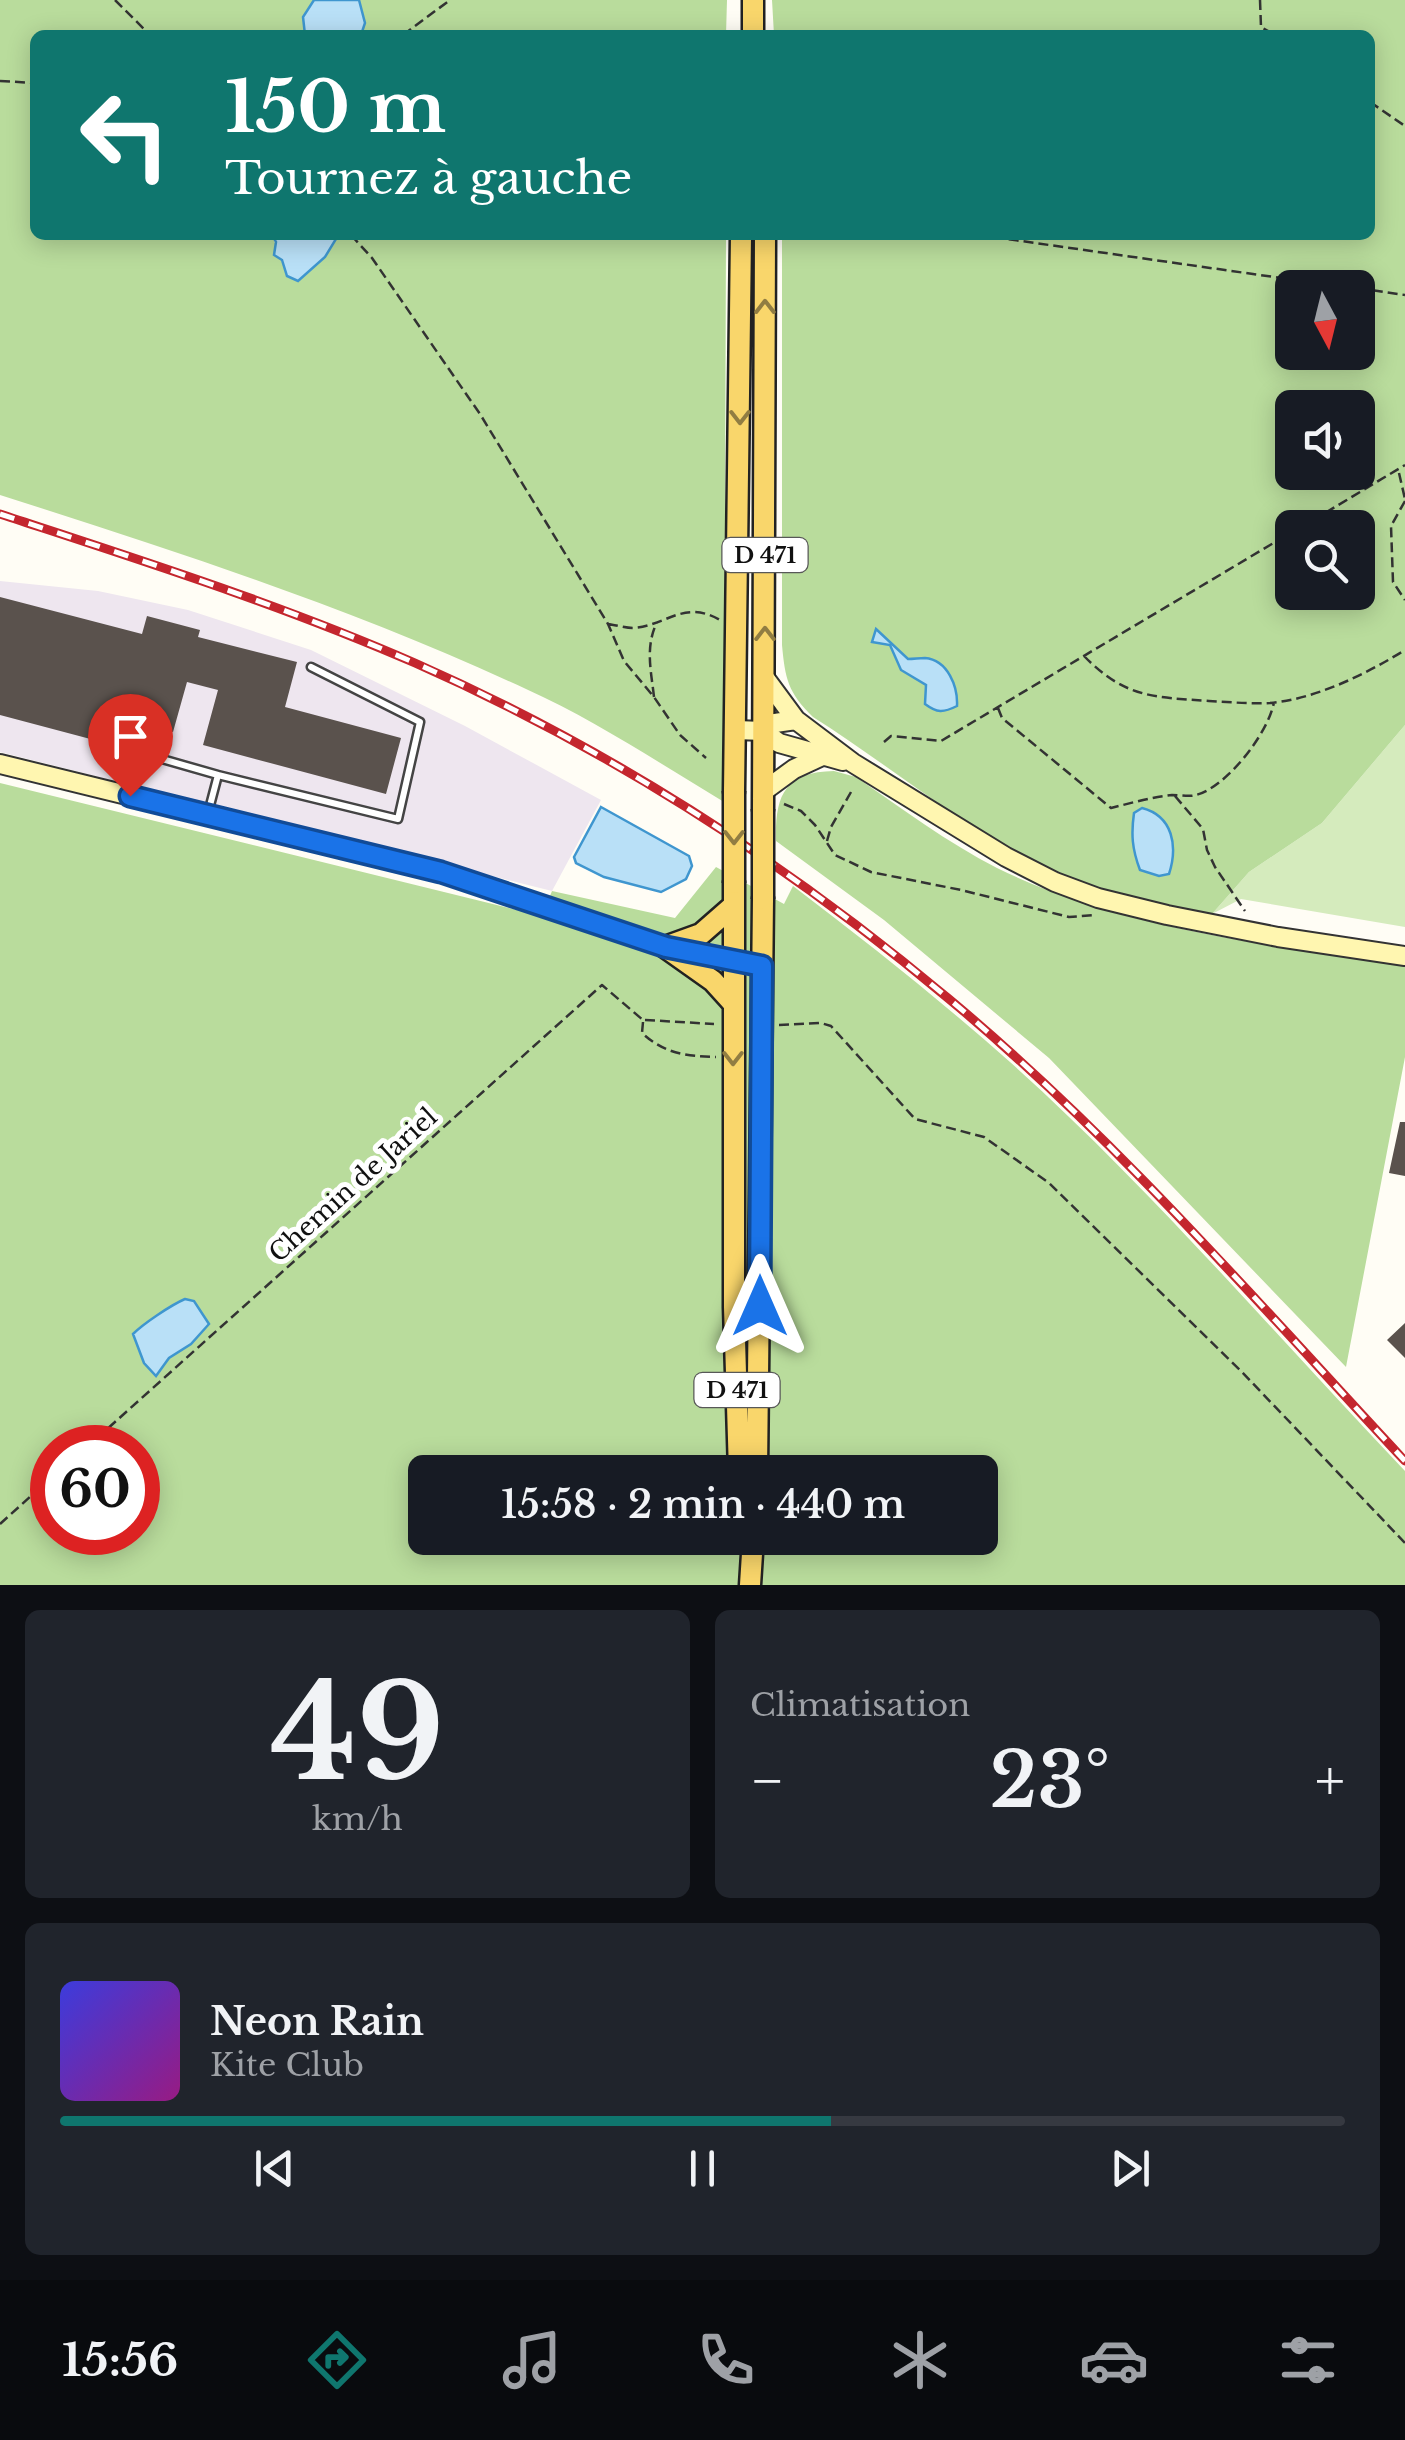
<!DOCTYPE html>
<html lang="fr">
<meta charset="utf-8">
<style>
body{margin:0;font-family:"Libre Baskerville",serif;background:#20242c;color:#f1f3f6;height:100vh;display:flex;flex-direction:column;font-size:38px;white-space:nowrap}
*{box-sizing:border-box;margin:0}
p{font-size:32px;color:#9ea1a6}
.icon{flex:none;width:55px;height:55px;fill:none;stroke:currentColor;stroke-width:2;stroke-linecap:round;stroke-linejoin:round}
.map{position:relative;height:1585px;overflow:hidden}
.details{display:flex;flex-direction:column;gap:25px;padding:25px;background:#0d0f14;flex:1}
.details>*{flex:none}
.banner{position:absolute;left:30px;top:30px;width:1345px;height:210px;border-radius:15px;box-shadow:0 5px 25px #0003;background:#0f766e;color:#fff;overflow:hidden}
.needle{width:65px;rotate:173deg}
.tools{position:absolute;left:1275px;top:270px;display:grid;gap:20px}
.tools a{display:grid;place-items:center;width:100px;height:100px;border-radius:15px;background:#171b24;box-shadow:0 5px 25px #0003;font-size:50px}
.speed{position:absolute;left:30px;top:1425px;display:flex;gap:20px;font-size:50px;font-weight:700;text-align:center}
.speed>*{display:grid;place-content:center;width:130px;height:130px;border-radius:50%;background:#171b24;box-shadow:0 5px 25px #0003;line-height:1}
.speed .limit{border:15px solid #d22;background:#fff;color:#111}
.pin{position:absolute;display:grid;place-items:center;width:85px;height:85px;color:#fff;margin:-102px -42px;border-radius:50% 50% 50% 0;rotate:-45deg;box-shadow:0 0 10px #0007}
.pin .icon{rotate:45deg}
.me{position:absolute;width:110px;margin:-55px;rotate:0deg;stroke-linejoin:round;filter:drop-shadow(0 0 8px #0008)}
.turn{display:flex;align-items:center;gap:35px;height:210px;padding:0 30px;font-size:45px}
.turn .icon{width:130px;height:130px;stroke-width:2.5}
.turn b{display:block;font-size:70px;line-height:85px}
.big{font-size:75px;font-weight:600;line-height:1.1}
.details .tile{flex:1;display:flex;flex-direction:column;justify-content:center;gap:15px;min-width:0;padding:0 35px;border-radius:15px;background:#20242c}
.details .dial{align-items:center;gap:0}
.dial b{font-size:130px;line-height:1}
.song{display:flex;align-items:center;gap:30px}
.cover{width:120px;height:120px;border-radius:15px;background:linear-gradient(135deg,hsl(240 70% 55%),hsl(310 70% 35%))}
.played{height:10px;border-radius:5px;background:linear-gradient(90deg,#0f766e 60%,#363941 60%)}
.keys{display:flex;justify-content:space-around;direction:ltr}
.heat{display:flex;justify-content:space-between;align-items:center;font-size:55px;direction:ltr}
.details .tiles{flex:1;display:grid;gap:25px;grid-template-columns:1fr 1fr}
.tile:last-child{grid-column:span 2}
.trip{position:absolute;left:408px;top:1455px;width:590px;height:100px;border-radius:15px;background:#171b24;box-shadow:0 5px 25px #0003;font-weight:600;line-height:100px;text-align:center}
.tabs{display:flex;height:160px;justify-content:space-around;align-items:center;background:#090b0e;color:#9ea1a6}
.tabs .icon{width:70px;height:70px}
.tabs .selected{color:#0f766e}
.tabs b{font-size:45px;color:#f1f3f6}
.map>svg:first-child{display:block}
.industrial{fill:#eee6ef}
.green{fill:#d5ebbd}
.forest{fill:#b9dc9c;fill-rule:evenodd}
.water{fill:#b9e0f7;stroke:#3f96cf;stroke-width:2.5}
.building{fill:#5a524d}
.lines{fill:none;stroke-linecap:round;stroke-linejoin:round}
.lane-casing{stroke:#444;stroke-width:11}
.secondary-casing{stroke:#333;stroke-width:22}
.primary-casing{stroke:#222;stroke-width:25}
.path{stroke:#333;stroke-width:2.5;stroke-dasharray:10 5;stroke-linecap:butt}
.lane{stroke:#fff;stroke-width:6}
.secondary{stroke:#fff6b0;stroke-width:18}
.primary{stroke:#f9d66b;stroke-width:20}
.rail-casing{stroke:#c4262e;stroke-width:9}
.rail{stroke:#fff;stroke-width:5;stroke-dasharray:15;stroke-linecap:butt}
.primary-bridge-casing{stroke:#222;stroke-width:25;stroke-linecap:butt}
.primary-bridge{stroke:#f9d66b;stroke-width:20}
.oneway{stroke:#917d42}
.route-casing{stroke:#114b97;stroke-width:25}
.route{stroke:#1a73e8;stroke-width:18}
.labels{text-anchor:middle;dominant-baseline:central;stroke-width:10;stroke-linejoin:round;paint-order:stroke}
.shield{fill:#fff;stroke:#585858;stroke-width:2.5}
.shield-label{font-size:22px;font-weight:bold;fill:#111}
.street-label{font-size:25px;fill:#111;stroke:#fff}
</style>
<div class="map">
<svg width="1405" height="1585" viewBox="0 0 1405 1585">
<rect width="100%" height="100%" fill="#fffdf5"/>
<path class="industrial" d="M0 581 98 591 188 610 311 650 465 726 601 800 552 891 0 752Z"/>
<path class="green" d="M1405 725V927L1241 899 1212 914 1249 872 1322 823Z"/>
<path class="forest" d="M0 0H314L303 17 305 35H35V235H272L287 276 302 277 325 257 336 235H726L724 802C659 763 595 720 526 689 356 610 179 552 0 495Z
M359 0H727L726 35H361L365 23Z
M772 0H1405V725L1322 823 1249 872 1212 914C1158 902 1100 894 1050 870 966 830 892 767 813 717 788 693 785 678 782 645V235H1370V35H774ZM1292 288H1358V352H1292ZM1292 408H1358V472H1292ZM1292 528H1358V592H1292Z
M834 771 856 777C901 808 948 843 997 868 1120 929 1271 945 1405 966V1057L1346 1367 1049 1058 884 920 776 841C775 796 784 772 834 771Z
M0 783 542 916 552 891 675 918 716 867 784 904 793 886C867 942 940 1000 1010 1062 1151 1188 1275 1335 1405 1471V1585H0ZM52 1448H138V1532H52ZM425 1472H980V1538H425Z"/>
<path class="water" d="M314 0H359L365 23 361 35H305L303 17Z
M272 235H336V239L325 257 298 281 287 276 282 260 274 255 276 242Z
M876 629 908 659C914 659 919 658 925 658 948 660 958 687 957 706 943 713 937 713 925 704L926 685 901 670 890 645 872 642Z
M601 807 689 856 692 866 686 879 661 892 604 877 576 863 574 857Z
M1142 808C1173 816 1178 846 1169 874L1159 876 1140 870C1132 849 1131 834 1134 813Z
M185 1299 194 1301 209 1324 191 1344 169 1358 156 1376 144 1363 133 1334C143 1324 171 1305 185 1299Z"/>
<path class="building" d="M0 597 142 634 147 616 200 630 198 637 297 662 285 707 401 738 386 794 203 745 218 690 187 682 173 732 120 718 113 745 0 715Z
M1400 1122H1405V1176L1389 1173Z
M1405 1323V1358L1387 1340Z"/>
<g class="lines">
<g class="lane-casing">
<path id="lane" d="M218 775 398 819 420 722 311 667
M130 794 141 753 218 775 208 813"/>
</g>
<g class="secondary-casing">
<path id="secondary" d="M765 678 796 720 853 763 1006 857 1055 882 1098 898 1167 915 1278 937 1405 956
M736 730 763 731 775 723 796 720
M763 731 779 743 843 761
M0 764 441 872 665 947 762 966
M764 791 794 769 822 756"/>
</g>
<g class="primary-casing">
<path id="primary" d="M753 35V0
M734 791 741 235
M763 809 765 235
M734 883V1307L739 1472
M665 947 713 981 732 1002
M665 947 701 934 733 906
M757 1472 763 899
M750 1585 753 1538"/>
</g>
<path class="path" d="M115 0 150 35
M1260 0 1261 27 1275 35
M403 35 450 0
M0 81 35 83
M1370 102 1405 126
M351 235 372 258 480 414 608 624 624 661 654 697 680 735 706 758
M979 235 1351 288
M1358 288 1405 295
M1399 473 1405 499
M1405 501 1391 526 1393 582 1405 600
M1300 528 1405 465
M608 624C616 625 625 628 633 628 666 626 684 599 720 620
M1084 656C1125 698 1153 697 1209 701 1229 702 1249 704 1270 703 1316 699 1366 674 1405 650
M654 697C651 670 645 647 657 622
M998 708 1002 718 1111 808C1131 803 1152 797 1172 795 1180 795 1189 797 1196 795 1227 787 1269 732 1274 702
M884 742 891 736 941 741 1292 532
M1175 796 1203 829 1207 850 1215 867 1245 911
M784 804 801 811 815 825 835 855 871 872 961 890 1069 917 1095 915
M827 841 831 827 851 792
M645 1020 714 1024
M643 1022 642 1033C665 1054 686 1056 716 1057
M779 1025 821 1023 831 1026 915 1119 984 1137 1049 1183 1242 1372 1405 1543
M86 1448 602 985 643 1020
M0 1524 52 1477"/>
<use href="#lane" class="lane"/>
<use href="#secondary" class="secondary"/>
<use href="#primary" class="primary"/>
<g class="rail-casing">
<path id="rail" d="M0 514C140 560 280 604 415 663 608 748 788 864 949 999 1115 1137 1258 1303 1405 1461"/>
</g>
<use href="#rail" class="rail"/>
<g class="primary-bridge-casing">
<path id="primary-bridge" d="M734 883V791
M763 899V809"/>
</g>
<use href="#primary-bridge" class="primary-bridge"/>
</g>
<defs><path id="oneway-chevron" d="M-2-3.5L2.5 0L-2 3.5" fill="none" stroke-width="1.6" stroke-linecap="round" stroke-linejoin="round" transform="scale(2.5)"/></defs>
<g class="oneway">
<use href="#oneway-chevron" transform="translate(765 307) rotate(-90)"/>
<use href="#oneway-chevron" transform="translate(740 417) rotate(90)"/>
<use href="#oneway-chevron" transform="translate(765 634) rotate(-90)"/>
<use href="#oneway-chevron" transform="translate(734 837) rotate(90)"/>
<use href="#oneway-chevron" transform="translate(733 1058) rotate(90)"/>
</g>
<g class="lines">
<g class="route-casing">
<path id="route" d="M130 796 441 872 666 947 762 966 760 1306"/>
</g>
<use href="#route" class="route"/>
</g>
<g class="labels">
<g class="shield">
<rect x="722.5" y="538" width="85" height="34" rx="8"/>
<rect x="694.5" y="1373" width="85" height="34" rx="8"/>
</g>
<g class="shield-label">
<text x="765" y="555">D 471</text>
<text x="737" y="1390">D 471</text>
</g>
<g class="street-label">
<text transform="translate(353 1185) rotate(-42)">Chemin de Jariel</text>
</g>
</g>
</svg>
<div class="tools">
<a><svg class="needle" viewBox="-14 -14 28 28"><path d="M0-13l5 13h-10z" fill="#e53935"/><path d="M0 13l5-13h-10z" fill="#9ea1a6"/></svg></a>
<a><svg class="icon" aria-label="sound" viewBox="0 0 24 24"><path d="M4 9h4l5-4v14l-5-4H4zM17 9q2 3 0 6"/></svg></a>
<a><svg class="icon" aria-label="search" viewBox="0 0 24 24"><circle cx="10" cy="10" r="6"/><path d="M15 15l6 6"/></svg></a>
</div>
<div class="speed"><div class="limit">60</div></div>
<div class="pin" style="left:130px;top:796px;background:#d93025"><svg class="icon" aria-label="arrive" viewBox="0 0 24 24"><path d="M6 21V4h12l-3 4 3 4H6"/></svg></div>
<svg class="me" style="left:760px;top:1306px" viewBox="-20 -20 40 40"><path d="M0-17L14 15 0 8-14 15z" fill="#1a73e8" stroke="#fff" stroke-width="4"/></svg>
<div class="trip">15:58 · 2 min · 440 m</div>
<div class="banner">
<div class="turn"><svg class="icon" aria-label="left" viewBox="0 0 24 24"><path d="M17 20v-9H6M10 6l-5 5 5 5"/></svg><div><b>150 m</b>Tournez à gauche</div></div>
</div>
</div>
<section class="details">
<div class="tiles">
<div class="tile dial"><b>49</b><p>km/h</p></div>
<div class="tile"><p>Climatisation</p>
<div class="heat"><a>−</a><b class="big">23°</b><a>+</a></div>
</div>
<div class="tile">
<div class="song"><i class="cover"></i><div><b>Neon Rain</b><p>Kite Club</p></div></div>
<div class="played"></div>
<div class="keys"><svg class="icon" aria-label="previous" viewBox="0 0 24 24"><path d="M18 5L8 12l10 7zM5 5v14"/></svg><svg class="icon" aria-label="pause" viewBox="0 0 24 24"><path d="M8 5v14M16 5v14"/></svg><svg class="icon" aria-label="next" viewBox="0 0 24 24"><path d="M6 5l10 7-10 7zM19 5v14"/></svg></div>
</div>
</div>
</section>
<nav class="tabs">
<b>15:56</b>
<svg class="icon selected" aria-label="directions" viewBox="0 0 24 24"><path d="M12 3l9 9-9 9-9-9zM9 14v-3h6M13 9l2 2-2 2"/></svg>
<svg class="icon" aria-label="music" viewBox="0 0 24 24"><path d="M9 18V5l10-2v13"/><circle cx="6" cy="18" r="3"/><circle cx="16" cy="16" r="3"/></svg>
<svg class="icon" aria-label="phone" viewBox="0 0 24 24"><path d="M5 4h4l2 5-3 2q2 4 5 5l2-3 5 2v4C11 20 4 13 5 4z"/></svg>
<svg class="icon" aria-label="climate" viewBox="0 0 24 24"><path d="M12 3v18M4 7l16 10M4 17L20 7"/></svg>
<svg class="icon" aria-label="car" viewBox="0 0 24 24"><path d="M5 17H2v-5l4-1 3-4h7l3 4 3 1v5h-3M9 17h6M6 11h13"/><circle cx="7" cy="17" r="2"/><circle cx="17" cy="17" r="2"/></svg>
<svg class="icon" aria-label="filters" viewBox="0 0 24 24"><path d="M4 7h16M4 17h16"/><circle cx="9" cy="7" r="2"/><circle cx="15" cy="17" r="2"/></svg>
</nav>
